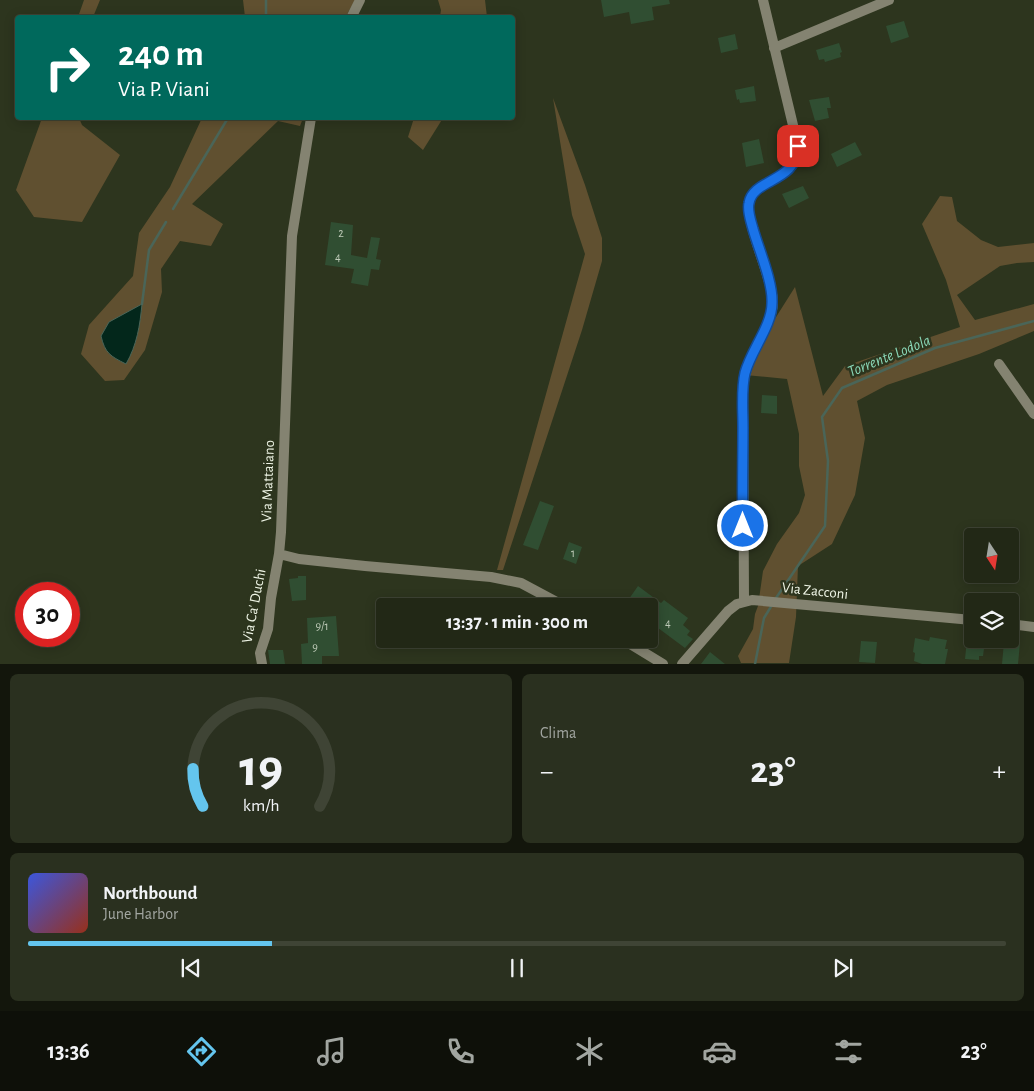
<!DOCTYPE html>
<html lang="it">
<meta charset="utf-8">
<style>
body{margin:0;font-family:"Alegreya Sans",sans-serif;background:#2a301f;color:#f1f3f6;height:100vh;display:flex;flex-direction:column;font-size:19px;white-space:nowrap}
*{box-sizing:border-box;margin:0}
p{font-size:16px;color:#a2a6a1}
.icon{flex:none;width:28px;height:28px;fill:none;stroke:currentColor;stroke-width:2;stroke-linecap:round;stroke-linejoin:round}
.map{position:relative;height:664px;overflow:hidden}
.sheet{display:flex;flex-direction:column;gap:10px;padding:10px;background:#13160c;flex:1}
.sheet>*{flex:none}
.guide{position:absolute;left:15px;top:15px;width:500px;height:105px;border-radius:5px;box-shadow:0 2px 12px #0003,0 0 0 1px #3f4435;background:#00695c;color:#fff;overflow:hidden}
.needle{width:32px;rotate:168deg}
.tools{position:absolute;left:964px;top:528px;display:grid;gap:10px}
.tools a{display:grid;place-items:center;width:55px;height:55px;border-radius:5px;background:#222816;box-shadow:0 2px 12px #0003,0 0 0 1px #3f4435;font-size:25px}
.speed{position:absolute;left:15px;top:582px;display:flex;gap:10px;font-size:25px;font-weight:700;text-align:center}
.speed>*{display:grid;place-content:center;width:65px;height:65px;border-radius:50%;background:#222816;box-shadow:0 2px 12px #0003,0 0 0 1px #3f4435;line-height:1}
.speed .limit{border:8px solid #d22;background:#fff;color:#111}
.pin{position:absolute;display:grid;place-items:center;width:42px;height:42px;color:#fff;margin:-21px;border-radius:10px;box-shadow:0 2px 8px #0006}
.me{position:absolute;width:55px;margin:-28px;rotate:0deg;stroke-linejoin:round;filter:drop-shadow(0 0 4px #0008)}
.turn{display:flex;align-items:center;gap:18px;height:105px;padding:0 20px;font-size:22px}
.turn .icon{width:65px;height:65px;stroke-width:2.5}
.turn b{display:block;font-size:35px;line-height:42px}
.big{font-size:38px;font-weight:600;line-height:1.1}
.sheet .card{flex:1;display:flex;flex-direction:column;justify-content:center;gap:8px;min-width:0;padding:0 18px;border-radius:8px;background:#2a301f}
.sheet .dial{align-items:center;gap:0}
.dial svg{height:130px;overflow:visible;fill:none;stroke:#3f4435;stroke-width:7;stroke-linecap:round;text-anchor:middle}
.dial text{fill:#f1f3f6;stroke:none}
.song{display:flex;align-items:center;gap:15px}
.cover{width:60px;height:60px;border-radius:8px;background:linear-gradient(135deg,hsl(230 70% 55%),hsl(10 70% 35%))}
.played{height:5px;border-radius:2px;background:linear-gradient(90deg,#64c5ee 25%,#3f4435 25%)}
.keys{display:flex;justify-content:space-around;direction:ltr}
.heat{display:flex;justify-content:space-between;align-items:center;font-size:28px;direction:ltr}
.sheet .tiles{flex:1;display:grid;gap:10px;grid-template-columns:1fr 1fr}
.card:last-child{grid-column:span 2}
.trip{position:absolute;left:376px;top:598px;width:282px;height:50px;border-radius:5px;background:#222816;box-shadow:0 2px 12px #0003,0 0 0 1px #3f4435;font-weight:600;line-height:50px;text-align:center}
.menu{display:flex;height:80px;justify-content:space-around;align-items:center;background:#0e1009;color:#a2a6a1}
.menu .icon{width:35px;height:35px}
.menu .current{color:#64c5ee}
.menu b{font-size:22px;color:#f1f3f6}
.map>svg:first-child{display:block}
.green{fill:#605030}
.water{fill:#03271b;stroke:#4a6558}
.lines{fill:none;stroke-linecap:round;stroke-linejoin:round}
.stream{stroke:#4a6558;stroke-width:2.5}
.building{fill:#304e32}
.minor{stroke:#848371;stroke-width:10}
.route-casing{stroke:#114b97;stroke-width:12}
.route{stroke:#1a73e8;stroke-width:9}
.labels{text-anchor:middle;dominant-baseline:central;stroke-width:5;stroke-linejoin:round;paint-order:stroke}
.number-label{font-size:12px;fill:#bfcbb9}
.street-label{font-size:15px;fill:#eff5e6;stroke:#2d351e}
.water-label{font-size:16px;font-style:italic;fill:#8bd9b9;stroke:#2d351e}
</style>
<div class="map">
<svg width="1034" height="664" viewBox="0 0 1034 664">
<rect width="100%" height="100%" fill="#2d351e"/>
<path class="green" d="M84 0H100L93 17H78Z
M243 0H355L345 18 245 17Z
M438 0H485L487 17H440L441 10Z
M553 98 585 185 602 238V261L582 330 503 570H497L585 254 572 215Z
M42 118H79L82 125 120 155 82 222 34 217 16 190Z
M202 118H303L300 126 278 121 192 204 223 224 211 246 180 241 161 269 162 292 145 350 124 380 105 381 81 354 89 325 133 276 139 233 170 187Z
M414 118H443L423 150 408 137Z
M940 196 952 197 957 221 981 240 998 247 1034 243V262L1017 263 1000 266 957 295 975 320 1034 304V331L979 354 887 385 857 401 865 438 855 495 832 544 798 566 796 617 789 663H741L738 656 753 629 755 614 758 606 763 571 777 544 799 513 805 495 799 466V434L787 379 745 375 754 352 795 287 823 396 845 366 960 327 946 280 922 224Z"/>
<path class="water" d="M142 304C140 325 137 345 126 364 110 356 105 353 101 336L109 322Z"/>
<g class="lines">
<path class="stream" d="M266 18V0
M173 209 228 118
M142 304 149 250 166 222
M776 598 825 526 828 461 822 417 842 388 935 348 1034 321
M755 664 764 618 772 605"/>
</g>
<path class="building" d="M601 0H669L670 4 652 7 654 20 631 24 629 12 604 17Z
M904 21 909 37 891 43 886 26Z
M735 34 738 49 721 53 718 38Z
M839 43 842 52 840 53 841 57 825 62 824 59 819 60 816 50Z
M754 86 756 101 740 103 739 99 737 100 735 90Z
M829 97 831 108H827L829 118 815 121 809 100Z
M759 139 764 163 746 167 742 143Z
M855 142 862 155 837 167 831 154Z
M803 186 809 198 789 208 782 194Z
M331 222 353 225 351 255 367 258 371 237 380 238 376 259 381 260 379 270 371 269 368 286 351 283 354 269 325 265Z
M762 395 777 396V414L761 413Z
M540 501 554 506 538 550 523 545Z
M569 542 582 547 576 564 563 559Z
M298 576H306V600L292 601 289 579 298 578Z
M638 586 661 603 664 600 688 618 683 625 690 631 687 635 693 639 685 648 650 622V606H624Z
M336 616 339 656H322V664H302L301 644 308 643 307 618Z
M930 637 947 640 945 649H948L945 664H922L914 661 915 653 913 652 915 638 929 641Z
M967 639 985 641 983 656H979V660L965 659Z
M861 641 877 642 875 663 859 662Z
M1004 642 1020 643 1018 664H1002Z
M268 650H283L285 664H270Z
M710 652 725 664H701Z"/>
<g class="lines">
<path class="minor" d="M351 18 360 0
M774 48 889 0
M999 364 1034 414
M279 554 299 559 365 566 491 577 521 583 564 606
M744 601 743 389C744 380 745 371 749 363 756 345 772 322 773 303 773 277 742 219 750 199 759 176 797 183 798 146L763 0
M1010 624 1034 627
M622 639 663 664
M262 664 260 653 268 629 271 598 279 554 281 532 292 236 311 118
M682 664 728 611 737 604 752 600 972 620"/>
</g>
<g class="lines">
<g class="route-casing">
<path id="route" d="M743 526C742 493 743 460 743 427 743 409 741 390 745 373 751 350 772 326 772 303 773 282 759 250 753 229 751 221 747 211 749 203 753 178 797 183 798 146"/>
</g>
<use href="#route" class="route"/>
</g>
<g class="labels">
<g class="number-label">
<text x="341" y="233">2</text>
<text x="338" y="257">4</text>
<text x="573" y="553">1</text>
<text x="668" y="623">4</text>
<text x="322" y="626">9/1</text>
<text x="315" y="647">9</text>
</g>
<g class="street-label">
<text transform="translate(268 481) rotate(-88)">Via Mattaiano</text>
<text transform="translate(815 591) rotate(6)">Via Zacconi</text>
<text transform="translate(254 606) rotate(-79)">Via Ca' Duchi</text>
</g>
<g class="water-label">
<text transform="translate(889 356) rotate(-22)">Torrente Lodola</text>
</g>
</g>
</svg>
<div class="tools">
<a><svg class="needle" viewBox="-14 -14 28 28"><path d="M0-13l5 13h-10z" fill="#e53935"/><path d="M0 13l5-13h-10z" fill="#a2a6a1"/></svg></a>
<a><svg class="icon" aria-label="layers" viewBox="0 0 24 24"><path d="M12 4l9 5-9 5-9-5zM3 14l9 5 9-5"/></svg></a>
</div>
<div class="speed"><div class="limit">30</div></div>
<div class="pin" style="left:798px;top:146px;background:#d93025"><svg class="icon" aria-label="arrive" viewBox="0 0 24 24"><path d="M6 21V4h12l-3 4 3 4H6"/></svg></div>
<svg class="me" style="left:743px;top:526px" viewBox="-20 -20 40 40"><circle r="17" fill="#1a73e8" stroke="#fff" stroke-width="3"/><path d="M0-11L8 9 0 5-8 9z" fill="#fff"/></svg>
<div class="trip">13:37 · 1 min · 300 m</div>
<div class="guide">
<div class="turn"><svg class="icon" aria-label="right" viewBox="0 0 24 24"><path d="M7 20v-9h11M14 6l5 5-5 5"/></svg><div><b>240 m</b>Via P. Viani</div></div>
</div>
</div>
<section class="sheet">
<div class="tiles">
<div class="card dial"><svg viewBox="0 0 100 80">
<path d="M14 69A42 42 0 1 1 86 69"/>
<path d="M14 69A42 42 0 0 1 8 46" stroke="#64c5ee"/>
<text x="50" y="56" font-size="32" font-weight="700">19</text>
<text x="50" y="72" font-size="11">km/h</text>
</svg></div>
<div class="card"><p>Clima</p>
<div class="heat"><a>−</a><b class="big">23°</b><a>+</a></div>
</div>
<div class="card">
<div class="song"><i class="cover"></i><div><b>Northbound</b><p>June Harbor</p></div></div>
<div class="played"></div>
<div class="keys"><svg class="icon" aria-label="previous" viewBox="0 0 24 24"><path d="M18 5L8 12l10 7zM5 5v14"/></svg><svg class="icon" aria-label="pause" viewBox="0 0 24 24"><path d="M8 5v14M16 5v14"/></svg><svg class="icon" aria-label="next" viewBox="0 0 24 24"><path d="M6 5l10 7-10 7zM19 5v14"/></svg></div>
</div>
</div>
</section>
<nav class="menu">
<b>13:36</b>
<svg class="icon current" aria-label="directions" viewBox="0 0 24 24"><path d="M12 3l9 9-9 9-9-9zM9 14v-3h6M13 9l2 2-2 2"/></svg>
<svg class="icon" aria-label="music" viewBox="0 0 24 24"><path d="M9 18V5l10-2v13"/><circle cx="6" cy="18" r="3"/><circle cx="16" cy="16" r="3"/></svg>
<svg class="icon" aria-label="phone" viewBox="0 0 24 24"><path d="M5 4h4l2 5-3 2q2 4 5 5l2-3 5 2v4C11 20 4 13 5 4z"/></svg>
<svg class="icon" aria-label="climate" viewBox="0 0 24 24"><path d="M12 3v18M4 7l16 10M4 17L20 7"/></svg>
<svg class="icon" aria-label="car" viewBox="0 0 24 24"><path d="M5 17H2v-5l4-1 3-4h7l3 4 3 1v5h-3M9 17h6M6 11h13"/><circle cx="7" cy="17" r="2"/><circle cx="17" cy="17" r="2"/></svg>
<svg class="icon" aria-label="filters" viewBox="0 0 24 24"><path d="M4 7h16M4 17h16"/><circle cx="9" cy="7" r="2"/><circle cx="15" cy="17" r="2"/></svg>
<b>23°</b>
</nav>
